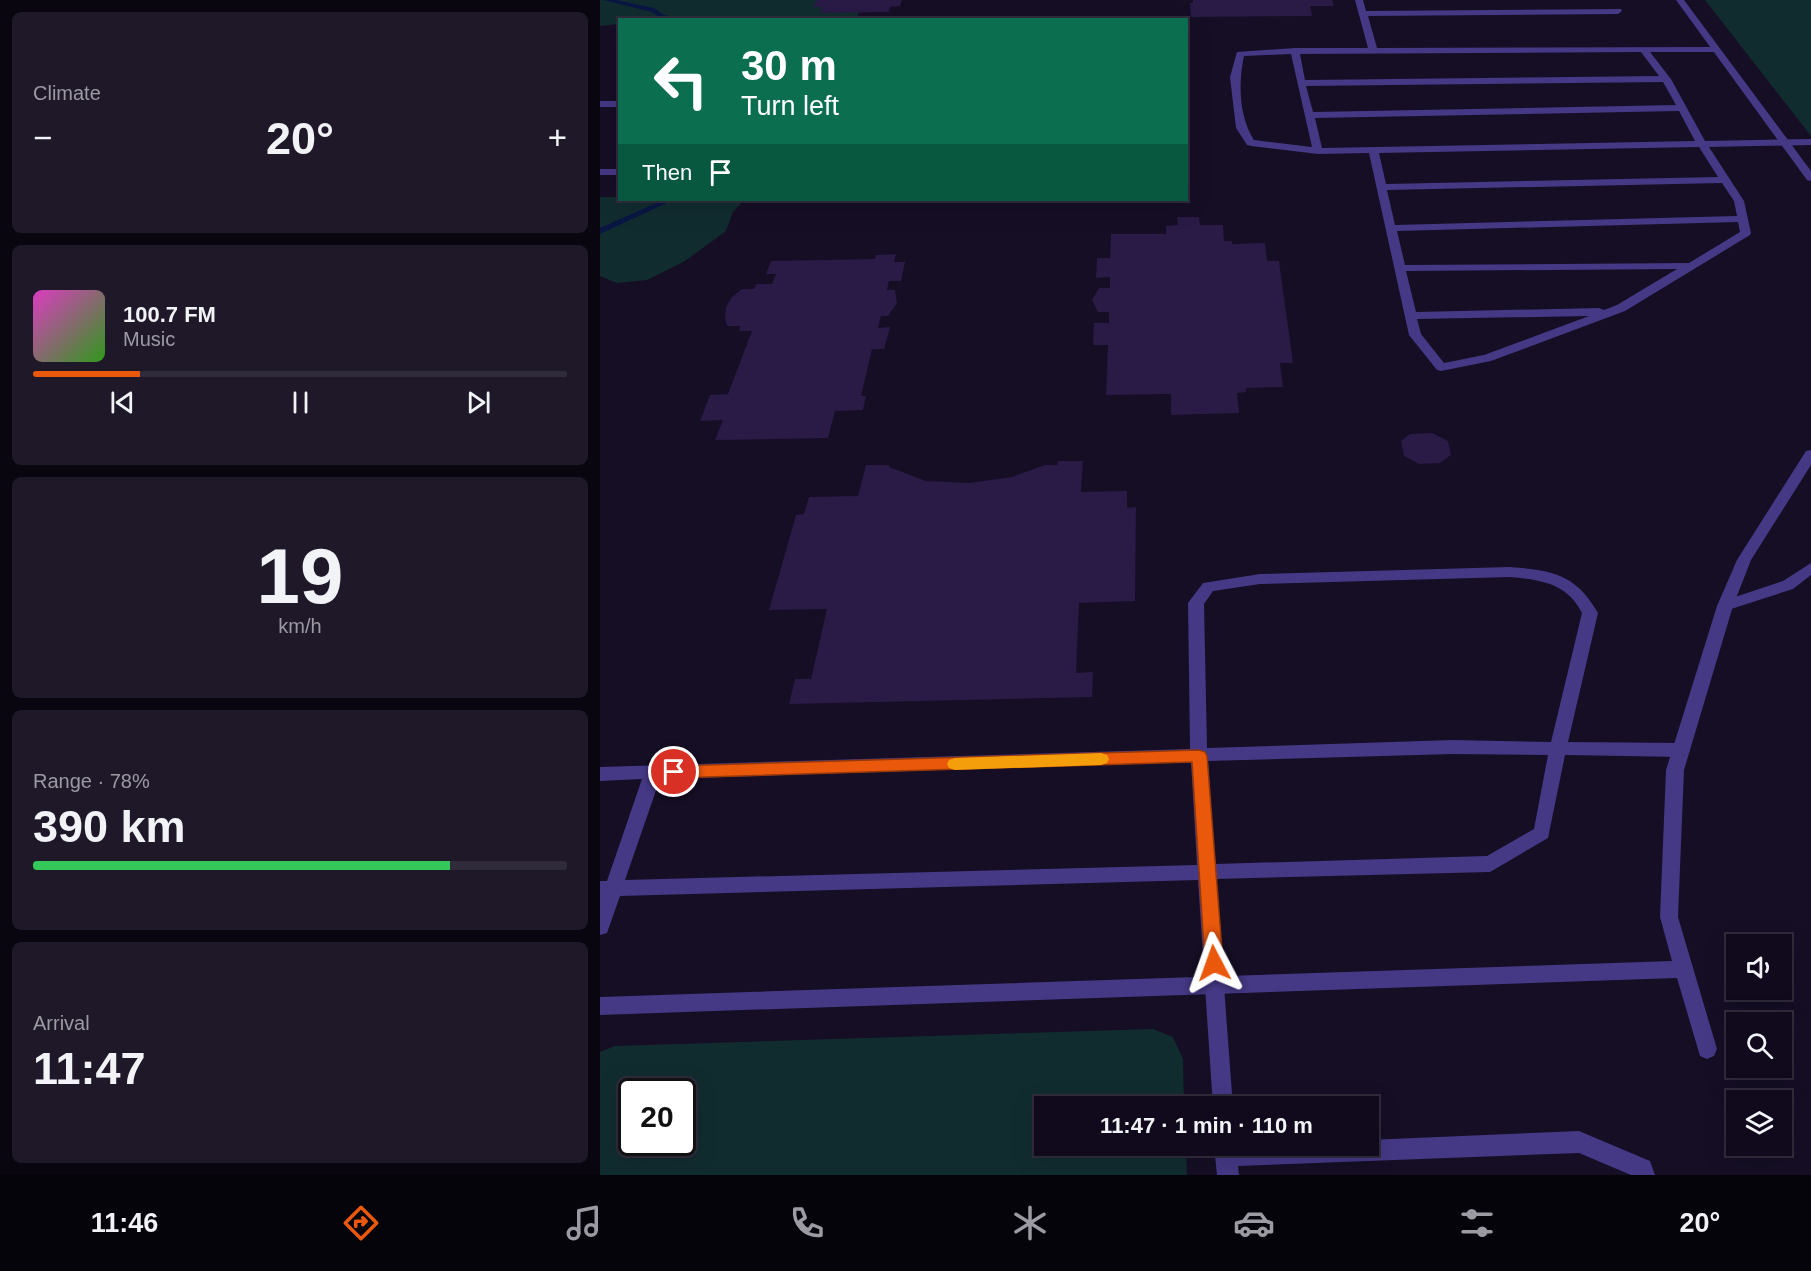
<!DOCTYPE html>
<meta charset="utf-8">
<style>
body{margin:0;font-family:Helvetica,sans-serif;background:#1e1829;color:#f1f3f6;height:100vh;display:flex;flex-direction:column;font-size:22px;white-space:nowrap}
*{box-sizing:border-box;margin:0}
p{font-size:20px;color:#9c9aa3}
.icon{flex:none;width:33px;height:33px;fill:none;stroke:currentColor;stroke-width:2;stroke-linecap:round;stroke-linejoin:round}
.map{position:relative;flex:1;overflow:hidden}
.side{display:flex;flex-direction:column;gap:12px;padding:12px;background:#09060f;width:600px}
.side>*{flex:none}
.top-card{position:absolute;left:18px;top:18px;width:570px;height:183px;border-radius:0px;box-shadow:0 6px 24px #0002,0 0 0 2px #302b3b;background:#0b6e4f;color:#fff;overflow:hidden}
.tools{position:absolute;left:1126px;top:934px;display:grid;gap:12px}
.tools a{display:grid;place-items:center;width:66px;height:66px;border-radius:0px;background:#100a1c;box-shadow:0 6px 24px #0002,0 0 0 2px #302b3b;font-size:30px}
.speed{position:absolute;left:18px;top:1078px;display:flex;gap:12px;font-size:30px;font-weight:700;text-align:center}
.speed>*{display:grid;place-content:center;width:78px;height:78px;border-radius:50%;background:#100a1c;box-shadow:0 6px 24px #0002,0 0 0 2px #302b3b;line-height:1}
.speed .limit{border:3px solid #111;border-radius:9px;background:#fff;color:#111}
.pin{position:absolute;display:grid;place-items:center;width:51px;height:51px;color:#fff;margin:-26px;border:3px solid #fff;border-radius:50%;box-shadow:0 2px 6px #0007}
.me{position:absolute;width:66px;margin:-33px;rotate:356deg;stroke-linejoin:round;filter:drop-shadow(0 0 4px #0008)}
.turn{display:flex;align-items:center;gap:21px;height:126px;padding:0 24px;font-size:27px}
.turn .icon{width:78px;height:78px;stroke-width:2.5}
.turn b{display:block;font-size:42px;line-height:51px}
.then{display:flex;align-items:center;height:57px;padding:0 24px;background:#0003;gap:12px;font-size:22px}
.big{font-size:45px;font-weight:700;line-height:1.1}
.side .card{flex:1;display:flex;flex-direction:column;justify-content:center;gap:9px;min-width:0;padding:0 21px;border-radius:9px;background:#1e1829}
.side .dial{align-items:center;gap:0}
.dial b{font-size:78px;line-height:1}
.song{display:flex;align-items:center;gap:18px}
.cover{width:72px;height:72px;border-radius:9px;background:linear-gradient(135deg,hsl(310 70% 55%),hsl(110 70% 35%))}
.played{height:6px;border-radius:3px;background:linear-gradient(90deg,#ea580c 20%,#302b3b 20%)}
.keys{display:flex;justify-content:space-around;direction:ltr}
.heat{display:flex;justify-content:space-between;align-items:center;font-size:33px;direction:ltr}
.charge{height:9px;border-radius:4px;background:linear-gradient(90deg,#34c759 78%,#302b3b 0)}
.trip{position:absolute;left:434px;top:1096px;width:345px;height:60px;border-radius:0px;background:#100a1c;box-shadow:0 6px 24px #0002,0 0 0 2px #302b3b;font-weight:700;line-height:60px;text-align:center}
.dock{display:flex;height:96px;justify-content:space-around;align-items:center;background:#06040b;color:#9c9aa3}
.dock .icon{width:42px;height:42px}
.dock .current{color:#ea580c}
.dock b{font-size:27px;color:#f1f3f6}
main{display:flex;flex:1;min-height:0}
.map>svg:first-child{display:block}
.green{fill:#112c2f;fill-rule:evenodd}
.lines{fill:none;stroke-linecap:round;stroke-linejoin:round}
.stream{fill:#091643;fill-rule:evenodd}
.building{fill:#291a46}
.lane{fill:#453885;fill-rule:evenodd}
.street{fill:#453885;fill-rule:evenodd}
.route{fill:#ea580c;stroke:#983908;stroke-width:1.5}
.slow{fill:#f59e0b}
</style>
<main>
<section class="side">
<div class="card"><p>Climate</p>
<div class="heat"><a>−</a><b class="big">20°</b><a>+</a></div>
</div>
<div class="card">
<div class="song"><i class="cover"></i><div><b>100.7 FM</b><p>Music</p></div></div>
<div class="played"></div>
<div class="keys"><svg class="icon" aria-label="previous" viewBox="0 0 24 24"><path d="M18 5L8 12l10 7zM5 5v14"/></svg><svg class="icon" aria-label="pause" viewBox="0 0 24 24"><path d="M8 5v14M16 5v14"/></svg><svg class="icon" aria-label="next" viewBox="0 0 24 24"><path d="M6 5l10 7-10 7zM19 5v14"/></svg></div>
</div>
<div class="card dial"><b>19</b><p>km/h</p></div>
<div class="card"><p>Range · 78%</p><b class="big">390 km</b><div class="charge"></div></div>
<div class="card"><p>Arrival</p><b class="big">11:47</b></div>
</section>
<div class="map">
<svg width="1211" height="1175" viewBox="0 0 1211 1175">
<rect width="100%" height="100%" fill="#150e25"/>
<path class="green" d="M0 0H217L214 7H223L221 12H259L256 19 20 20 19 24 0 26Z
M1105 0H1211V136Z
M0 197H19L20 200H144L133 212 126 231 85 261 47 280 17 283 0 276Z
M553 1029 573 1037 583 1059 584 1107H444V1146H586L587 1175H0V1052L15 1046ZM32 1092H82V1143H32Z"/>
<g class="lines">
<path class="stream" d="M3 0H16L54 8 64 15 87 20 62 19 52 12Z
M63 200H73L0 234V228Z"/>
</g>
<path class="building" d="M217 0H302L300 6 290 7 289 12 220 13 223 7H213Z
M593 0H732L734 6H710L712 16 591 17 590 3H593Z
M577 217H599L600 225H623L624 241H632V244L665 243 667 261H679L693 363H680L683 387 646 388V392L637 393 639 413 571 415V394L506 395 508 345H493L494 323H509V312H498L492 300 499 288H510V277L496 278 497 258H510L511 234H566V226L578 225Z
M296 254 294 262H305L301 281H289L287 290H295L297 303 288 316H281L278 328 290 327 284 349H272L261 396H266L263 410 235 411 228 438 115 440 123 420 100 421 110 395 128 394 152 331H139L140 326H127L125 318 126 307 132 297 142 289H154L156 284H172L176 274H166L171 261 275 259 276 255Z
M832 433 848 441 851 455 840 463 819 464 804 456 801 441 810 434Z
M458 461H483L481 492 527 491V508L536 507 535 601 479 603 476 673 493 672 492 697 189 704 195 679H211L227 609 169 610 196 515 204 514 209 497 258 496 266 465H289V467L326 481 369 483 412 477 445 465H457Z"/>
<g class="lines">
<path class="lane" d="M755 0H763L766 11 1021 9 1022 11 1018 14 768 16 777 48 1118 47V51L1115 52H1050L1071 79 1105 141 1211 139V145L1109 147 1144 201 1151 233 1150 235 1025 311 891 361 841 371 837 370 809 335 769 153 718 154 651 146 647 145 636 128 630 77 637 52 695 48H768ZM1041 52 1059 76 705 80 700 54ZM691 54 712 147 654 140C639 117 638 83 644 56ZM1063 82 1076 105 713 112 706 86ZM1079 111 1095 141 722 148 715 118ZM1099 147 1118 177 786 184 779 153ZM1122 183 1134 201 1137 216 795 225 787 190ZM1138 222 1140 232 1089 263 805 265 797 231ZM1077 269 1017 305 1004 310 999 308 816 312 806 271ZM989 316 884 355 844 363 821 334 817 319Z
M0 101H20V107H0Z
M0 169H20V175H0Z
M1211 563V575L1193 589 1125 611 1120 610 1117 606 1120 602 1183 581Z
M910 567C952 570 976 574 998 613L968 742 1082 743 1088 745 1090 750 1088 755 1082 757 965 755 948 838 890 872 616 879 633 1107H613L598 880 20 896 7 933 0 935V881H7L42 779 0 781V767L590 749 588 603 603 583 660 574ZM910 577C941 580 967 583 982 613L951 742 852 740 607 748 604 604 613 591 660 584ZM852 754 948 755 934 829 887 856 615 864 608 761ZM591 762 597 865 25 880 60 779Z
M979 1131 1050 1161 1055 1175H1031L979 1153 638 1166 639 1175H617L614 1146H768V1140Z"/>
<path class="street" d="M1076 0H1084L1211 171V181L1207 180Z
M1211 450V465L1151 560 1133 606 1084 770 1078 917 1117 1049 1114 1056 1107 1059 1100 1056 1077 978 0 1015V997L1072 961 1060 917 1066 770 1117 606 1137 560 1206 451Z"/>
</g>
<path class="route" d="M599 750 605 752 607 756 623 963 620 968 614 971 608 968 605 963 592 762 74 778 69 777 66 772 69 768 74 766Z"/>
<path class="slow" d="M501 753 507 755 509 759 507 763 501 765 355 770 349 768 347 764 349 760 355 758Z"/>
</svg>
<div class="tools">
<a><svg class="icon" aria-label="sound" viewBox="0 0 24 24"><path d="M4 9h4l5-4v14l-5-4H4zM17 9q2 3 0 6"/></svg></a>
<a><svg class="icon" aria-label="search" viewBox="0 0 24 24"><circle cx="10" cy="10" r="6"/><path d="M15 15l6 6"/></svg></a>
<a><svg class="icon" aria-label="layers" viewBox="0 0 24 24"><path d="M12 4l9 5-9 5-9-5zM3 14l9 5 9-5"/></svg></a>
</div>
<div class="speed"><div class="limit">20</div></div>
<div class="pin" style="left:74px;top:772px;background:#d93025"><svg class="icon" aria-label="arrive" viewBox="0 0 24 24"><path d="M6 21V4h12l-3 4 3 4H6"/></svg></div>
<svg class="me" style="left:614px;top:963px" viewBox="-20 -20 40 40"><path d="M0-17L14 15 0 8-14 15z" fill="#ea580c" stroke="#fff" stroke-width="4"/></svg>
<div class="trip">11:47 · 1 min · 110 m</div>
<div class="top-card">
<div class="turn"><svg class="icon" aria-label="left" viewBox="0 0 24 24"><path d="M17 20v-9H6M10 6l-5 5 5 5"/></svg><div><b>30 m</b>Turn left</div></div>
<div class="then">Then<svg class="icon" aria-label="arrive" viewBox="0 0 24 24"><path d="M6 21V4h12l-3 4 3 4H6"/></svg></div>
</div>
</div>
</main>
<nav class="dock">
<b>11:46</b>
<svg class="icon current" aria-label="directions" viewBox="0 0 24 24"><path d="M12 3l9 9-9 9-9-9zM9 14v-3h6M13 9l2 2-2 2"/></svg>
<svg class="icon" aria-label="music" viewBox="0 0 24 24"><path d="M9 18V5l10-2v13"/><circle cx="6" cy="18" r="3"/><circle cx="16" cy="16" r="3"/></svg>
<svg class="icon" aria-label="phone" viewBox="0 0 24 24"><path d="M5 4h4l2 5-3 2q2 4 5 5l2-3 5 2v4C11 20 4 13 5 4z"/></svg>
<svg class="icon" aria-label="climate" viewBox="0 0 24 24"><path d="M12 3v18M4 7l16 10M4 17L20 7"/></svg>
<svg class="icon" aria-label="car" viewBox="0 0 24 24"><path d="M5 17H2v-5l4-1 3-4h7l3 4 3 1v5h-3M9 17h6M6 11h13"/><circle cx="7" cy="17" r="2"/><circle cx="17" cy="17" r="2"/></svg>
<svg class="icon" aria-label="filters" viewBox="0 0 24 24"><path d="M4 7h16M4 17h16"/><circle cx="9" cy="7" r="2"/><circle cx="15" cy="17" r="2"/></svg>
<b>20°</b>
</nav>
